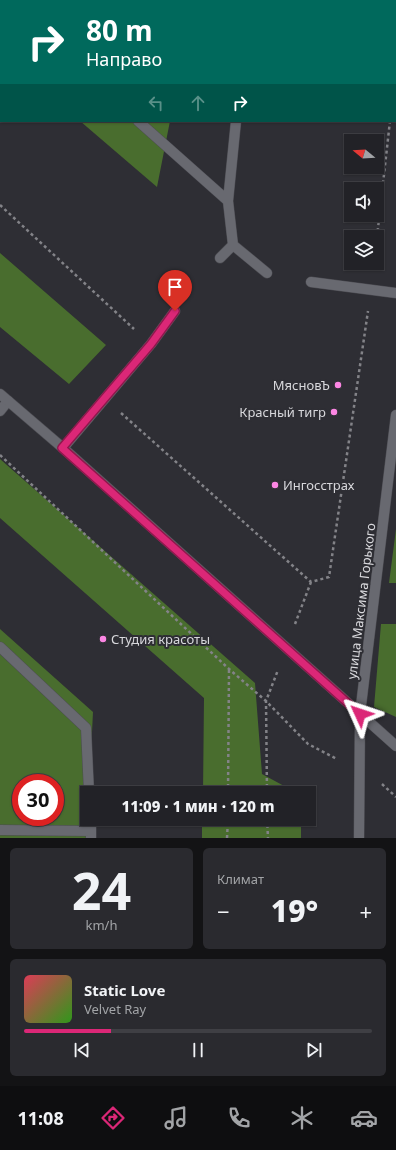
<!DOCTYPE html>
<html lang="ru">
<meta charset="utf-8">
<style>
body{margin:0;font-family:"Noto Sans",sans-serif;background:#2a2a2f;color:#f1f3f6;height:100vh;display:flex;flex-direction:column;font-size:15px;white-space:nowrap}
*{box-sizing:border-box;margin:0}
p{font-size:13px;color:#a2a4a7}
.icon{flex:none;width:22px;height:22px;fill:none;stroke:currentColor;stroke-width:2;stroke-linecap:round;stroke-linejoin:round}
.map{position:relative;height:838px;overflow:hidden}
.sheet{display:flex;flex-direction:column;gap:10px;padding:10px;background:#131315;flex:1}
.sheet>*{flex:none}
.banner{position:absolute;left:0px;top:0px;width:396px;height:122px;box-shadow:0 1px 3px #0004,0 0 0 1px #3f3f44;background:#00695c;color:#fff;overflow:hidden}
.needle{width:26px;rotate:288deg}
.buttons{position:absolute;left:344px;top:134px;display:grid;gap:8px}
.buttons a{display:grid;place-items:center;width:40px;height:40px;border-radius:0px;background:#222227;box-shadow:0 1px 3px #0004,0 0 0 1px #3f3f44;font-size:20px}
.speed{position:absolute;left:12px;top:774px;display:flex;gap:8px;font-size:20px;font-weight:700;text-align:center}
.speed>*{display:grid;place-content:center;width:52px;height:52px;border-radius:50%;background:#222227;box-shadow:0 1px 3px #0004,0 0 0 1px #3f3f44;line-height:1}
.speed .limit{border:6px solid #d22;background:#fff;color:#111}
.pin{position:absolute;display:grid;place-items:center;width:34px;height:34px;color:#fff;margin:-41px -17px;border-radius:50% 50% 50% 0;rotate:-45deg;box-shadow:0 0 4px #0007}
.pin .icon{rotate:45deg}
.me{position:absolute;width:44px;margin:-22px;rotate:312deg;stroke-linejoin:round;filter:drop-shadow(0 0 3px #0008)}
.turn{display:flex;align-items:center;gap:14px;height:84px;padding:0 20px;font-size:18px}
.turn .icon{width:52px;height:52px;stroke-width:2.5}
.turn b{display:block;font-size:28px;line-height:34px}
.lanes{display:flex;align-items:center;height:38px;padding:0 20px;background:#0003;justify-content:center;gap:20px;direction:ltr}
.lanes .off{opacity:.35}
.big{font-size:30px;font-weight:800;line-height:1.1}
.sheet .widget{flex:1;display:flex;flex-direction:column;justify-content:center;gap:6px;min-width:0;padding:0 14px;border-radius:6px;background:#2a2a2f}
.sheet .dial{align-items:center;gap:0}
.dial b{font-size:52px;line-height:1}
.song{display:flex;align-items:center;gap:12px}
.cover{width:48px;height:48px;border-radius:6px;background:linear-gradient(135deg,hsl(350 70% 55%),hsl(110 70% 35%))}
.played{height:4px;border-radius:2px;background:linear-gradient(90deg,#db2777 25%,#3f3f44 25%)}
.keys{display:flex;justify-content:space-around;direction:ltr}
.heat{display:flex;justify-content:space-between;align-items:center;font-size:22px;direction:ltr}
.sheet .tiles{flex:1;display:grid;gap:10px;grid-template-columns:1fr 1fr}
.widget:last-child{grid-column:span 2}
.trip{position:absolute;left:80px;top:786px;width:236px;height:40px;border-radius:0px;background:#222227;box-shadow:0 1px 3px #0004,0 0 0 1px #3f3f44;font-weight:800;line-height:40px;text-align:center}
.menu{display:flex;height:64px;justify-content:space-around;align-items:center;background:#0e0e10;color:#a2a4a7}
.menu .icon{width:28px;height:28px}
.menu .selected{color:#db2777}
.menu b{font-size:18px;color:#f1f3f6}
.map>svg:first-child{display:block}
.forest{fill:#496d2e;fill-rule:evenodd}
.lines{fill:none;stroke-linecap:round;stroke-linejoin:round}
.lane-casing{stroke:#4c4c52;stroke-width:11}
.street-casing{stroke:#4c4c52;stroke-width:11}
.secondary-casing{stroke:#4c4c52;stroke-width:11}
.path{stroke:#838388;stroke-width:2.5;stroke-dasharray:3 3;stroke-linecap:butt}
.lane{stroke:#686970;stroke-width:10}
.street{stroke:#686970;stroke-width:10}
.secondary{stroke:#686970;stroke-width:10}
.route-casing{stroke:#8e194d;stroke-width:10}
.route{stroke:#db2777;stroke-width:7}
.poi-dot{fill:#fc86e3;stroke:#2e2e34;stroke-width:1.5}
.labels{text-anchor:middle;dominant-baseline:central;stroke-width:4;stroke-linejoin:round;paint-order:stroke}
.poi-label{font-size:13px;fill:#d8d8dc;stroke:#2e2e34;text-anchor:end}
.street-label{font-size:13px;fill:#d8d8dc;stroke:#2e2e34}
</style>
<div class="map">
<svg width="396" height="838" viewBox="0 0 396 838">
<rect width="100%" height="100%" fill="#2e2e34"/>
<path class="forest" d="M0 0H195L1 1V53Z
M80 121H170L157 187Z
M0 253 106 345 69 384 0 327Z
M0 459 255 683 262 774 297 793H203L204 698 0 518Z
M396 529V583H389Z
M381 624H396V717L374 707Z
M0 629 93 712 89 793H87L88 838H0ZM21 783H55V817H21Z
M202 819H301V838H202Z"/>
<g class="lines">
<g class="lane-casing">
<path id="lane" d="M1 0 2 1
M247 1 248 0
M138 121 228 201 236 121
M228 201 233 245
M220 258 233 245 267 273
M311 282 396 293
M0 411 8 401
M63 448 151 344 175 311
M0 647 86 728 89 793
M91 819V838
M0 830 91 831"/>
</g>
<g class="street-casing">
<path id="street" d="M0 394 63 448 396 746"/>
</g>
<g class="secondary-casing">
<path id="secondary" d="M359 838 360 714 396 415"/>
</g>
<path class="path" d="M395 76 396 67
M0 205 134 329
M377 237 390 121
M121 413 311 582 329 577 368 311
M0 455 229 669 266 701 308 744 337 759
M295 624 311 582
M382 784 396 797
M228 793 229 669
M267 793 266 701 278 670
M267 819 268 838
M227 838 228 819"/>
<use href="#lane" class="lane"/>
<use href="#street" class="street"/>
<use href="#secondary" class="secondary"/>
</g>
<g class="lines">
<g class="route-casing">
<path id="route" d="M175 311 151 344 62 448 360 714"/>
</g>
<use href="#route" class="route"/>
</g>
<g class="poi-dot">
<circle cx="338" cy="385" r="4"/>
<circle cx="334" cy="412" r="4"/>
<circle cx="275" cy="485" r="4"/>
<circle cx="103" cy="639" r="4"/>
</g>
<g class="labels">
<g class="poi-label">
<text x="330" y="385">МясновЪ</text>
<text x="326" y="412">Красный тигр</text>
<text x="283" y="485" text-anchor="start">Ингосстрах</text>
<text x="111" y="639" text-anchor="start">Студия красоты</text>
</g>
<g class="street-label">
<text transform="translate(361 601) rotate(-83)">улица Максима Горького</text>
</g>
</g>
</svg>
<div class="buttons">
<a><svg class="needle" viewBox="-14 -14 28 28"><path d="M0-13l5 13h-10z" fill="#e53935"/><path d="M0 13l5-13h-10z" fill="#a2a4a7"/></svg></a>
<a><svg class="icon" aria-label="sound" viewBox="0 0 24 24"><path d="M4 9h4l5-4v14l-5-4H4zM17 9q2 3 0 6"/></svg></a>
<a><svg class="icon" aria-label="layers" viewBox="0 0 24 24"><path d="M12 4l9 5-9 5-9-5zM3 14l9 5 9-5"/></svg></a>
</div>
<div class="speed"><div class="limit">30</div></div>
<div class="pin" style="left:175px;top:311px;background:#d93025"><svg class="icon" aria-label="arrive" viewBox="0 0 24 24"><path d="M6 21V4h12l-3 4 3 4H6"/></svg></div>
<svg class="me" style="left:360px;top:714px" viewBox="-20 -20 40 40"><path d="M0-17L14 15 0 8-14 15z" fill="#db2777" stroke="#fff" stroke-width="4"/></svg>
<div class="trip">11:09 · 1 мин · 120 m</div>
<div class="banner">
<div class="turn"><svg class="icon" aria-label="right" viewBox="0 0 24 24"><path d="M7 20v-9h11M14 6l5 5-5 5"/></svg><div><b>80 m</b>Направо</div></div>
<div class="lanes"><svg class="icon off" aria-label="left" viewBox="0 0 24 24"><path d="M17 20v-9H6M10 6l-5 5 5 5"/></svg><svg class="icon off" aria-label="ahead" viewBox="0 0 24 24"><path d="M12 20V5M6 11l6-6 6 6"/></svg><svg class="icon" aria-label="right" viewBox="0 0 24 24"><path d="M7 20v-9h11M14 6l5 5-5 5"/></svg></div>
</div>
</div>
<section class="sheet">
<div class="tiles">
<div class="widget dial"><b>24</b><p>km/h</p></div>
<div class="widget"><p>Климат</p>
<div class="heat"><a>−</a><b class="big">19°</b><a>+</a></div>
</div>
<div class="widget">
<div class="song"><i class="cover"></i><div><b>Static Love</b><p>Velvet Ray</p></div></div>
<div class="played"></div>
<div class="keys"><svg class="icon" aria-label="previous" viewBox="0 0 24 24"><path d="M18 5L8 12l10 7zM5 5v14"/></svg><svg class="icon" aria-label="pause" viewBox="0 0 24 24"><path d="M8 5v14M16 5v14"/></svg><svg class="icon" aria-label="next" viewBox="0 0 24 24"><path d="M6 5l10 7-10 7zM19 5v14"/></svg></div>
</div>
</div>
</section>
<nav class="menu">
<b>11:08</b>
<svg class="icon selected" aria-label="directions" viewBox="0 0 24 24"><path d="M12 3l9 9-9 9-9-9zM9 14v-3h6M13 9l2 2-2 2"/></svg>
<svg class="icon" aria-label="music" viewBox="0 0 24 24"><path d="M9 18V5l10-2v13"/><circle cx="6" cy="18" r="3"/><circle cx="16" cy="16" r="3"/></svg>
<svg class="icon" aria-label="phone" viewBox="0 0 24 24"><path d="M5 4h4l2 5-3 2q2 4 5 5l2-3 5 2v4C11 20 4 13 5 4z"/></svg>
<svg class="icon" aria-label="climate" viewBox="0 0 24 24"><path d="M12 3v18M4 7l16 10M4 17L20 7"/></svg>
<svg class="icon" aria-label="car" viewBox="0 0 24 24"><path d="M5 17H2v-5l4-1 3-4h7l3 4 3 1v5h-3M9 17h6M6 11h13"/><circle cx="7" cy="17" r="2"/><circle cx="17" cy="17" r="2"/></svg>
</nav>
